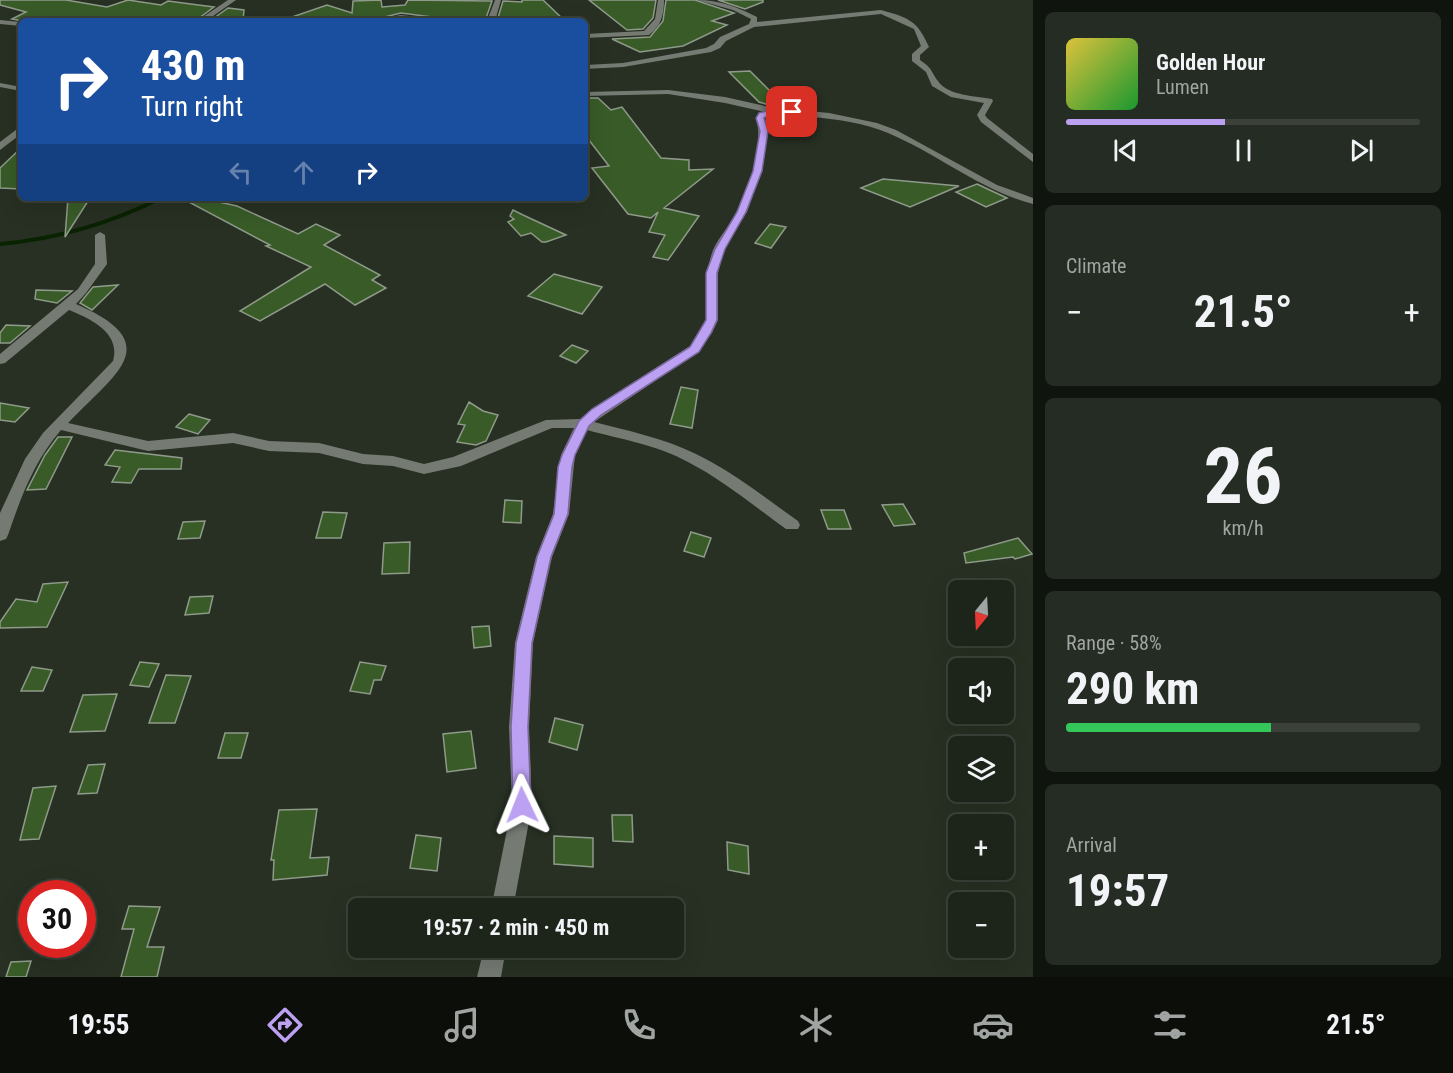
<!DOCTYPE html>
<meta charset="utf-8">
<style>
body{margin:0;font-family:"Roboto Condensed",sans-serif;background:#252c23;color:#f1f3f6;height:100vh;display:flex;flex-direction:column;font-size:22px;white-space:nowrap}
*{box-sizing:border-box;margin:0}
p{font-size:20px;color:#a0a4a2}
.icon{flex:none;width:33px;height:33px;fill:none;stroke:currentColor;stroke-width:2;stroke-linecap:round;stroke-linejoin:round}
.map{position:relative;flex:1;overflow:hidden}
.side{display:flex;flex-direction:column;gap:12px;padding:12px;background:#10140e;width:420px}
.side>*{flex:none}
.top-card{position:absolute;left:18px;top:18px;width:570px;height:183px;border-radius:9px;box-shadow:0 6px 24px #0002,0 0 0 2px #3b4139;background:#1a4fa0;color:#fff;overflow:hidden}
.needle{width:39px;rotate:198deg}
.tools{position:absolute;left:948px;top:580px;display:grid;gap:12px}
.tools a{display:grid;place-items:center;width:66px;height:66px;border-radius:9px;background:#1d241a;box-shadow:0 6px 24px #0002,0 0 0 2px #3b4139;font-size:30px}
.speed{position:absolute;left:18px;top:880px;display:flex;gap:12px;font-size:30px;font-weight:700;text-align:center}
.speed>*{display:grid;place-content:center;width:78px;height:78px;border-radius:50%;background:#1d241a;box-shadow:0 6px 24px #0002,0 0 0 2px #3b4139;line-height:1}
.speed .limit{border:9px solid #d22;background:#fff;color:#111}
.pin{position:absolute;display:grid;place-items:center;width:51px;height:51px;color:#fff;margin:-26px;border-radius:12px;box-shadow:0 3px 9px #0006}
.me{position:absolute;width:66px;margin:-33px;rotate:358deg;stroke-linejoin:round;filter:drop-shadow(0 0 4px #0008)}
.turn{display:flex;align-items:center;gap:21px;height:126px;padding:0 24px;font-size:27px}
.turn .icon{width:78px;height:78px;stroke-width:2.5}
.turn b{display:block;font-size:42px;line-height:51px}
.lanes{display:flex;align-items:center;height:57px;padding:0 24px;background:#0003;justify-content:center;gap:30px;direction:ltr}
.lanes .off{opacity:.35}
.big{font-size:45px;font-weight:700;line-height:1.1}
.side .tile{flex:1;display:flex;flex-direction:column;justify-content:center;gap:9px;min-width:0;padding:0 21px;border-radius:9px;background:#252c23}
.side .dial{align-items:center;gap:0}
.dial b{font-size:78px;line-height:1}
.song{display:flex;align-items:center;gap:18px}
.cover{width:72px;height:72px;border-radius:9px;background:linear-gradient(135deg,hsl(50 70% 55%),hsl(130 70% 35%))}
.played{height:6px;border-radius:3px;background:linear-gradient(90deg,#bca0f2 45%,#3b4139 45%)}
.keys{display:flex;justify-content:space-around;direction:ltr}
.heat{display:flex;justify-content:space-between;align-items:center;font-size:33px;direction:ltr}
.charge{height:9px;border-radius:4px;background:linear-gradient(90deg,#34c759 58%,#3b4139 0)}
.trip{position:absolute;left:348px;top:898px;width:336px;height:60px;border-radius:9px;background:#1d241a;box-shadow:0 6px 24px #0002,0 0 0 2px #3b4139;font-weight:700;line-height:60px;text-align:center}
.dock{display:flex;height:96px;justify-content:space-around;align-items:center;background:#0c0e0a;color:#a0a4a2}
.dock .icon{width:42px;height:42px}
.dock .on{color:#bca0f2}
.dock b{font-size:27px;color:#f1f3f6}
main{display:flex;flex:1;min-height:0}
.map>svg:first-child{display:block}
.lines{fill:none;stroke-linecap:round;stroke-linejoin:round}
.stream{stroke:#092200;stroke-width:4}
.building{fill:#385b28;stroke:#8f9a8a;stroke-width:1.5}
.minor{fill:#757a73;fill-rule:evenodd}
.route{fill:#bca0f2;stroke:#7a689d;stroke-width:1.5}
</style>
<main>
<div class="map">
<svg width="1033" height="977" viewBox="0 0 1033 977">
<rect width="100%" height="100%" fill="#273023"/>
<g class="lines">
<path class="stream" d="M0 244C57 239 109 224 161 198"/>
</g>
<path class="building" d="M0 0H66L107 7 128 0 161 5 168 1 214 7 195 21H23L12 19 26 12 0 5Z
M381 0 382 7 405 5 408 0 492 1 485 21H438L432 17 401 13 368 21H289V18L327 5 352 13 353 1Z
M522 0H543L565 21H497L503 1 522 2Z
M589 0H656L653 18 643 29 627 30Z
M666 0H695L734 13 712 21 727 25 683 46 640 52 612 39 650 37 663 21Z
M718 0H763V2L745 9Z
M228 8 244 10 243 21H210Z
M750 71 771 92 769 105 759 102 729 72Z
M585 98H598L611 110 622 107 661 158 689 160V170L713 169 664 208 699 216 668 260 653 257 665 235 649 232 658 212 651 218 628 214 592 168 609 166 585 135Z
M21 148V189L0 188V168Z
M883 179 959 186 910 207 861 188Z
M977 184 994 192 1007 198 986 207 956 192Z
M68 198H90L65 237Z
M186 198H201L237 206 298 234 316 224 340 235 324 245 380 275 372 280 386 288 355 305 325 284 260 321 240 311 311 267 266 246 270 245 185 200Z
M513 210 523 215 566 235 546 242H542L531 233 521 236 508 222 514 219 510 216Z
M770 224 786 227 771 248 755 243Z
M554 274 602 287 582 314 528 296Z
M118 285 92 310 80 303 93 287Z
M36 290 72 291 57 303 35 299Z
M6 325 30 326 10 343H0V333Z
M572 345 588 351 576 363 560 356Z
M681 387 698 390 692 428 670 424Z
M469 402 483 411 498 415 486 441 476 445 457 442 465 425 458 424Z
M0 403 29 408 15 422 0 420Z
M189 414 210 420 198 434 176 427Z
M58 437H72L46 489 27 490 45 455Z
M115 450 182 458 181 469H139L131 483 112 482 120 467 105 465Z
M505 500 522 501 521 523 503 522Z
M903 504 915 524 894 526 882 505Z
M821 510H844L851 529H828Z
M323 512 347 513 341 538H316Z
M205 521 200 538 178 539 183 522Z
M691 532 711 538 704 557 684 551Z
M1018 538 1032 554 1015 559 1013 557 966 563 964 553Z
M410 542 409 573 382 574 384 543Z
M68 582 47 627 0 628V622L16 599 37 602 43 584Z
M213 596 209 613 185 615 190 597Z
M489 626 491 646 474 648 472 627Z
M140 662 159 664 149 687 130 685Z
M360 662 386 666 381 680H374L370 694 350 691Z
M32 667 52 670 43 691H21Z
M166 675 191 676 175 723H149Z
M117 694 105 731 70 732 83 695Z
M555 718 583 725 577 750 549 742Z
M471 731 476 768 447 772 443 734Z
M225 733H248L241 758H218Z
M105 764 97 793 78 794 88 765Z
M56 786 39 839 20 840 33 788Z
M317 809 310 858 329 857 327 875 273 880 274 860H271L279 810Z
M612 815H632L633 842 613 841Z
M416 835 441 838 437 871 410 868Z
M554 836 593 838V867L554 864Z
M727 842 748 846 749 874 728 870Z
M129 906 160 907 147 947H164L157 977H121L134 929H122Z
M31 961 26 977H6L11 962Z"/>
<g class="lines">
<path class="minor" d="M228 0H236L206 21H197Z
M495 0H501L495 21H487Z
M658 0H664C664 15 661 26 649 35L585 38V34L644 31 655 19Z
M697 0C719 0 738 7 757 17V22L881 10C909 18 917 20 929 47L920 55V60C934 70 929 69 938 81 948 96 976 96 992 99L993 101 985 115 987 118 1033 154V162L981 122 977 115 984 103 951 97 932 86 926 72 912 61V54L921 46 914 29 881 14 754 27 726 41 720 48 711 52 623 67 585 69V65L623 63 706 48 714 44 720 37 749 24 751 19 733 10Z
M401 15 432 19 436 21 401 19 370 21Z
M0 20 21 22V26L0 24Z
M0 83 21 87V91L0 87Z
M668 90 725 97 769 107 829 113 877 123 896 130 997 185 1033 198V204C980 190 938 154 888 133 864 123 836 119 811 117 795 115 781 112 765 117L768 131 762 171 747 212 724 249 718 273V320L712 333 698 352 594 422C628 431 664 438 696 454 732 471 765 498 798 521L800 525 798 529H786C754 506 723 480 688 462 657 445 620 439 587 430L575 455 569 514 552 557 533 643 529 727 532 805 513 909H491L512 805 509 727 515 643 536 557 553 514 561 455 574 428H552L461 466 424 474 393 466 363 464 319 453 269 451 233 443 148 451 61 430C34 461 21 497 8 535L6 539 0 541V513L25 459 43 433 113 361C121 333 91 319 69 310L5 363 0 364V354L78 289 95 264V235L100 232 105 235 107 264 86 293 76 304C169 344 114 374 68 423L148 441 233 433 269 441 319 443 363 454 393 456 424 464 453 457 546 420 580 419 592 409 690 346C696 338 704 329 706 319 710 295 704 274 713 250 719 236 731 225 737 211 750 185 764 146 756 118L759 113 765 112 725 103 668 94 585 96V92Z
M21 126V134L0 150V142Z
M484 948H506L501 977H477Z"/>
</g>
<path class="route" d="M776 109 795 112C786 117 774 112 764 118L768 131 762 171 746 212 725 249 717 273V320L711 333 699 352 601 415 589 426 575 455 572 467 568 514 551 557 532 643 528 727 531 805 529 812 522 814 516 812 513 805 511 727 516 643 537 557 554 514 558 467 562 455 579 421 592 409 690 347 706 320V273L715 249 737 212 753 171 760 131 756 118 759 113Z"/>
</svg>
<div class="tools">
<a><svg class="needle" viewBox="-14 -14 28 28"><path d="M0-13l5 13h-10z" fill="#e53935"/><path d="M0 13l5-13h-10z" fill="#a0a4a2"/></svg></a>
<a><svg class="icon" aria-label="sound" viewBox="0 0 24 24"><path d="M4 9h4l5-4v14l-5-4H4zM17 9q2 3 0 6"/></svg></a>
<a><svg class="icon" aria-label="layers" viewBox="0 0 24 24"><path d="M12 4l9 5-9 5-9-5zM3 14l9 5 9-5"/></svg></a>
<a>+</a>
<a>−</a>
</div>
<div class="speed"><div class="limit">30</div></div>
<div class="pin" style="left:792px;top:112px;background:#d93025"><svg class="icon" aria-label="arrive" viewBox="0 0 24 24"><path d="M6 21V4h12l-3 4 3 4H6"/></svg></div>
<svg class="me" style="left:522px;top:805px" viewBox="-20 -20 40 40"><path d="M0-17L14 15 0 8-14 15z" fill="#bca0f2" stroke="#fff" stroke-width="4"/></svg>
<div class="trip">19:57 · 2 min · 450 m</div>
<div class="top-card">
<div class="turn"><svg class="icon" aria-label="right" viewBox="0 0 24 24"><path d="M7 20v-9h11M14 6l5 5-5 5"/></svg><div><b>430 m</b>Turn right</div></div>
<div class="lanes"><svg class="icon off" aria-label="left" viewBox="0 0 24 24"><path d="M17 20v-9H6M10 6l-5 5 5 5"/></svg><svg class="icon off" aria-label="ahead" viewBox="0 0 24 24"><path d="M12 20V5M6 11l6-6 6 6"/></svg><svg class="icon" aria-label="right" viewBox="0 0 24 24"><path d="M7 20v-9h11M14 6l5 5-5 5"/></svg></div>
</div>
</div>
<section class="side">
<div class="tile">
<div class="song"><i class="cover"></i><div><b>Golden Hour</b><p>Lumen</p></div></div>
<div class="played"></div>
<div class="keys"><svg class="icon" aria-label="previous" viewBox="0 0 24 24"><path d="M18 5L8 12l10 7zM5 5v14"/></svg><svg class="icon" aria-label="pause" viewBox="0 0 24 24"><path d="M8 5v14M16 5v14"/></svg><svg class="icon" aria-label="next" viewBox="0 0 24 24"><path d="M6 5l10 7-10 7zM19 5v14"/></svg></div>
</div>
<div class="tile"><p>Climate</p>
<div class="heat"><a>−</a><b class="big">21.5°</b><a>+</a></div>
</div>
<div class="tile dial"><b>26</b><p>km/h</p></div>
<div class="tile"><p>Range · 58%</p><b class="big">290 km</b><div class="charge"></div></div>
<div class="tile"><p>Arrival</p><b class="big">19:57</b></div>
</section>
</main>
<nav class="dock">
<b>19:55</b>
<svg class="icon on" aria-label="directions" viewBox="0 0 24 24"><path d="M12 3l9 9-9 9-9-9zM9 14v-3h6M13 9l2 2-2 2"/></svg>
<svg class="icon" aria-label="music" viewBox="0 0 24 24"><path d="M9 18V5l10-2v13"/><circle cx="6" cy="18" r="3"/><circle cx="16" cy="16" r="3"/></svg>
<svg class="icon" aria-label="phone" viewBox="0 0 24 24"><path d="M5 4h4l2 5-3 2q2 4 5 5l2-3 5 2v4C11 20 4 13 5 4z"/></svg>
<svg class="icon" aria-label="climate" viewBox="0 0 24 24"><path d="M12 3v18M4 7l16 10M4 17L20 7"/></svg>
<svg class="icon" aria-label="car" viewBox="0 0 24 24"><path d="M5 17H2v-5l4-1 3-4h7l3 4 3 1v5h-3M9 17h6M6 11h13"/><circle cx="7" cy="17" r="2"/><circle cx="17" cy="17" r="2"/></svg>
<svg class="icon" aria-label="filters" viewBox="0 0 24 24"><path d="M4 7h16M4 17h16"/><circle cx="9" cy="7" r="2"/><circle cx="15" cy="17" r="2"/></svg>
<b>21.5°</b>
</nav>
